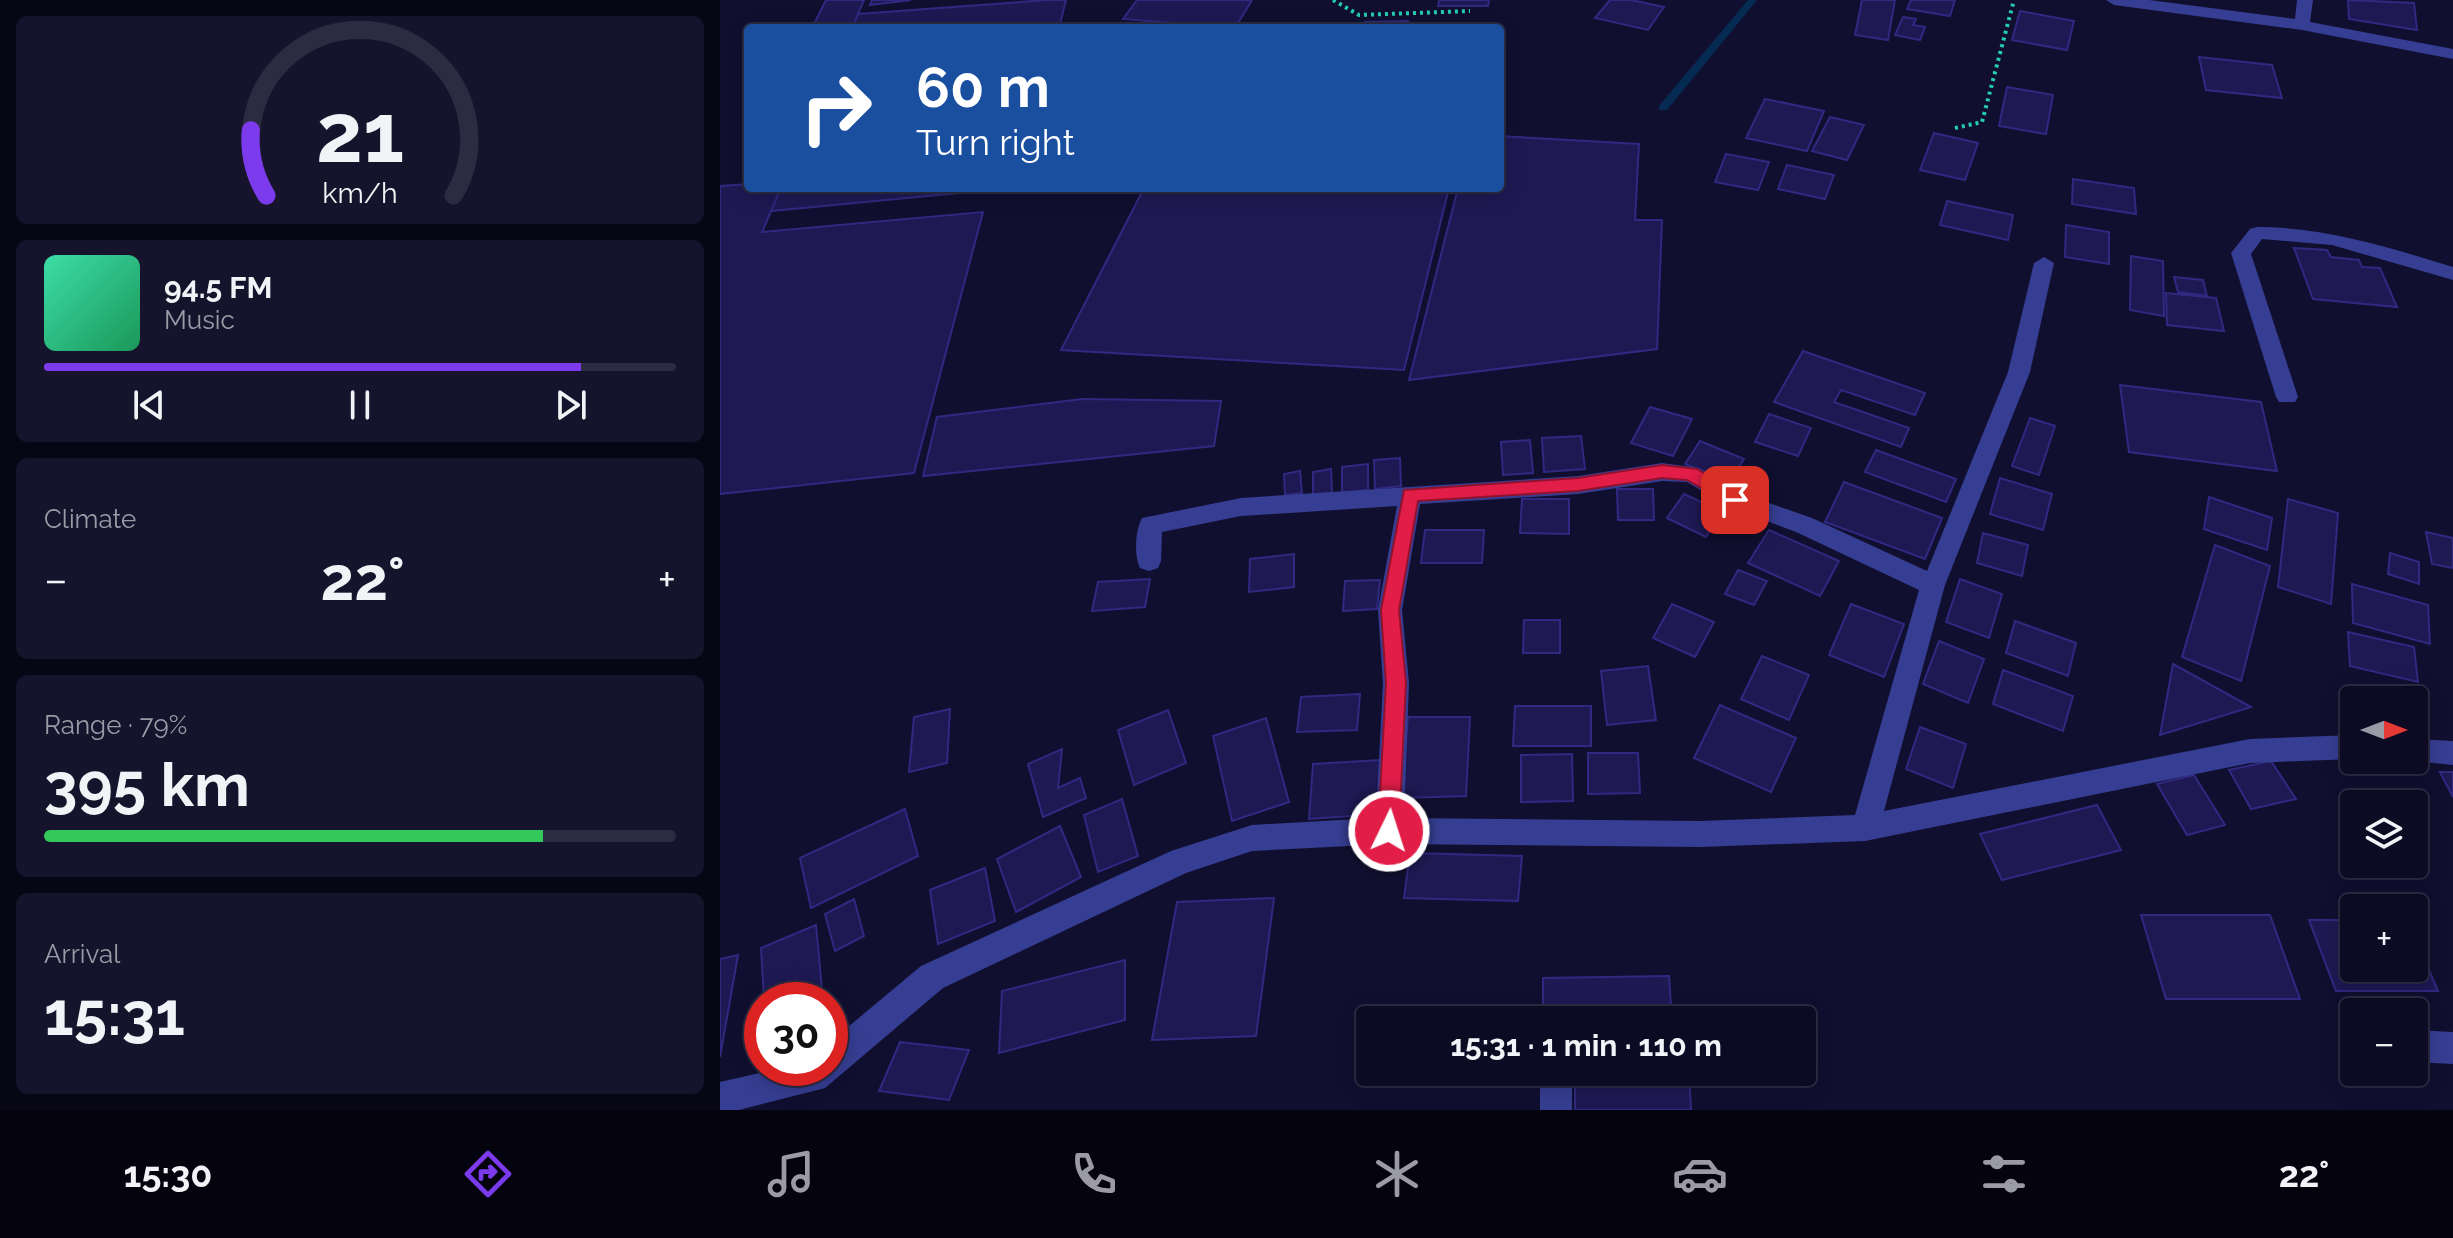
<!DOCTYPE html>
<meta charset="utf-8">
<style>
body{margin:0;font-family:Raleway,sans-serif;background:#16142c;color:#f1f3f6;height:100vh;display:flex;flex-direction:column;font-size:30px;white-space:nowrap}
*{box-sizing:border-box;margin:0}
p{font-size:26px;color:#9a9ba6}
.icon{flex:none;width:44px;height:44px;fill:none;stroke:currentColor;stroke-width:2;stroke-linecap:round;stroke-linejoin:round}
.map{position:relative;flex:1;overflow:hidden}
.sheet{display:flex;flex-direction:column;gap:16px;padding:16px;background:#070614;width:720px}
.sheet>*{flex:none}
.hud{position:absolute;left:24px;top:24px;width:760px;height:168px;border-radius:8px;box-shadow:0 4px 20px #0003,0 0 0 2px #2d2b41;background:#1a4fa0;color:#fff;overflow:hidden}
.needle{width:52px;rotate:90deg}
.fabs{position:absolute;left:1620px;top:686px;display:grid;gap:16px}
.fabs a{display:grid;place-items:center;width:88px;height:88px;border-radius:8px;background:#0d0b24;box-shadow:0 4px 20px #0003,0 0 0 2px #2d2b41;font-size:40px}
.speed{position:absolute;left:24px;top:982px;display:flex;gap:16px;font-size:40px;font-weight:700;text-align:center}
.speed>*{display:grid;place-content:center;width:104px;height:104px;border-radius:50%;background:#0d0b24;box-shadow:0 4px 20px #0003,0 0 0 2px #2d2b41;line-height:1}
.speed .limit{border:12px solid #d22;background:#fff;color:#111}
.pin{position:absolute;display:grid;place-items:center;width:68px;height:68px;color:#fff;margin:-34px;border-radius:16px;box-shadow:0 4px 12px #0006}
.me{position:absolute;width:88px;margin:-44px;rotate:4deg;stroke-linejoin:round;filter:drop-shadow(0 0 6px #0008)}
.turn{display:flex;align-items:center;gap:28px;height:168px;padding:0 40px;font-size:36px}
.turn .icon{width:104px;height:104px;stroke-width:2.5}
.turn b{display:block;font-size:56px;line-height:68px}
.big{font-size:60px;font-weight:700;line-height:1.1}
.sheet .card{flex:1;display:flex;flex-direction:column;justify-content:center;gap:12px;min-width:0;padding:0 28px;border-radius:12px;background:#16142c}
.sheet .dial{align-items:center;gap:0}
.dial svg{height:208px;overflow:visible;fill:none;stroke:#2d2b41;stroke-width:7;stroke-linecap:round;text-anchor:middle}
.dial text{fill:#f1f3f6;stroke:none}
.song{display:flex;align-items:center;gap:24px}
.cover{width:96px;height:96px;border-radius:12px;background:linear-gradient(135deg,hsl(160 70% 55%),hsl(150 70% 35%))}
.played{height:8px;border-radius:4px;background:linear-gradient(90deg,#7c3aed 85%,#2d2b41 85%)}
.keys{display:flex;justify-content:space-around;direction:ltr}
.heat{display:flex;justify-content:space-between;align-items:center;font-size:44px;direction:ltr}
.charge{height:12px;border-radius:6px;background:linear-gradient(90deg,#34c759 79%,#2d2b41 0)}
.trip{position:absolute;left:636px;top:1006px;width:460px;height:80px;border-radius:8px;background:#0d0b24;box-shadow:0 4px 20px #0003,0 0 0 2px #2d2b41;font-weight:700;line-height:80px;text-align:center}
.menu{display:flex;height:128px;justify-content:space-around;align-items:center;background:#05040e;color:#9a9ba6}
.menu .icon{width:56px;height:56px}
.menu .selected{color:#7c3aed}
.menu b{font-size:36px;color:#f1f3f6}
main{display:flex;flex:1;min-height:0}
.map>svg:first-child{display:block}
.lines{fill:none;stroke-linecap:round;stroke-linejoin:round}
.stream{fill:#052b53;fill-rule:evenodd}
.building{fill:#1e1953;stroke:#2f2981;stroke-width:2}
.path{stroke:#24cdad;stroke-width:4;stroke-dasharray:3 4;stroke-linecap:butt}
.minor{fill:#363e93;fill-rule:evenodd}
.route{fill:#e11d48;stroke:#92132f;stroke-width:2}
</style>
<main>
<section class="sheet">
<div class="card dial"><svg viewBox="0 0 100 80">
<path d="M14 69A42 42 0 1 1 86 69"/>
<path d="M14 69A42 42 0 0 1 8 44" stroke="#7c3aed"/>
<text x="50" y="56" font-size="32" font-weight="700">21</text>
<text x="50" y="72" font-size="11">km/h</text>
</svg></div>
<div class="card">
<div class="song"><i class="cover"></i><div><b>94.5 FM</b><p>Music</p></div></div>
<div class="played"></div>
<div class="keys"><svg class="icon" aria-label="previous" viewBox="0 0 24 24"><path d="M18 5L8 12l10 7zM5 5v14"/></svg><svg class="icon" aria-label="pause" viewBox="0 0 24 24"><path d="M8 5v14M16 5v14"/></svg><svg class="icon" aria-label="next" viewBox="0 0 24 24"><path d="M6 5l10 7-10 7zM19 5v14"/></svg></div>
</div>
<div class="card"><p>Climate</p>
<div class="heat"><a>−</a><b class="big">22°</b><a>+</a></div>
</div>
<div class="card"><p>Range · 79%</p><b class="big">395 km</b><div class="charge"></div></div>
<div class="card"><p>Arrival</p><b class="big">15:31</b></div>
</section>
<div class="map">
<svg width="1733" height="1110" viewBox="0 0 1733 1110">
<rect width="100%" height="100%" fill="#110f30"/>
<g class="lines">
<path class="stream" d="M1028 0H1037L947 110H939V106Z"/>
</g>
<path class="building" d="M106 0H144L132 28H92Z
M152 0H191L150 5Z
M327 0H346L339 28H132L138 14Z
M417 0H532L515 28 403 19Z
M719 0H769L768 6H718Z
M890 0H911L944 7 928 30 875 18Z
M1142 0H1175L1168 40 1135 35Z
M1191 0H1235L1230 16 1187 9Z
M1628 0 1694 3 1697 30 1629 19Z
M1300 11 1354 21 1347 50 1292 40Z
M1183 17 1196 19 1193 25 1205 27 1200 40 1175 35Z
M688 21 687 28H644L645 22Z
M1479 57 1552 65 1562 98 1486 90Z
M1287 87 1333 95 1326 134 1279 126Z
M1045 99 1104 111 1087 151 1026 138Z
M1110 117 1144 125 1127 160 1092 151Z
M1214 133 1258 143 1245 180 1200 170Z
M780 136 919 144 915 220H942L937 349 689 380 738 188H780Z
M1006 154 1049 162 1038 190 995 182Z
M1067 165 1114 175 1105 199 1058 189Z
M1353 179 1414 188 1416 214 1352 204Z
M28 184V188H61L42 232 263 212 194 473 0 494V186Z
M61 188H291L51 211Z
M424 188 552 191 553 188H729L684 370 341 350Z
M1227 201 1293 215 1288 240 1220 225Z
M1346 225 1389 232V264L1345 257Z
M1574 248 1607 250 1611 257 1639 260 1642 267 1660 268 1677 307 1593 299Z
M1411 256 1443 261 1444 316 1410 310Z
M1454 277 1483 280 1487 296 1458 292Z
M1446 293 1496 298 1504 331 1447 325Z
M1083 351 1205 393 1195 415 1121 390 1114 402 1189 428 1181 447 1054 402Z
M1400 385 1541 402 1557 471 1409 452Z
M362 399 501 401 494 446 203 476 217 417Z
M930 407 972 419 953 456 911 443Z
M1049 414 1091 428 1078 456 1035 442Z
M1310 418 1335 426 1319 475 1292 466Z
M861 436 865 469 824 472 822 438Z
M810 440 813 473 783 475 781 442Z
M980 441 1024 459 1010 482 965 464Z
M1156 450 1236 479 1226 502 1145 472Z
M680 458 681 486 655 489 654 460Z
M648 464V490L622 493V467Z
M611 469 612 493 593 495V472Z
M580 471 582 493 565 495 564 474Z
M1280 478 1332 494 1323 530 1270 514Z
M1124 482 1222 518 1205 559 1105 522Z
M897 489H933L934 520H898Z
M964 494 1003 512 986 537 947 518Z
M1489 497 1552 518 1547 550 1484 529Z
M802 499H849V534L800 533Z
M1568 499 1618 513 1611 604 1558 587Z
M705 530H764L762 563H701Z
M1049 530 1119 561 1100 596 1028 563Z
M1706 532 1733 538V568L1712 564Z
M1263 533 1308 545 1302 576 1257 563Z
M1495 545 1550 566 1521 681 1462 657Z
M1670 553 1699 562V584L1668 574Z
M574 554V587L529 592 530 559Z
M1018 570 1047 581 1034 605 1005 594Z
M430 579 425 607 372 611 378 582Z
M1240 579 1282 594 1269 638 1226 622Z
M660 580 657 609 623 611 625 581Z
M1632 584 1708 605 1710 644 1633 623Z
M952 604 994 622 975 657 933 638Z
M1131 604 1184 624 1164 677 1109 655Z
M804 620H840V653H803Z
M1295 621 1356 643 1348 676 1286 653Z
M1628 632 1694 647 1698 682 1630 666Z
M1219 641 1264 659 1248 703 1203 684Z
M1042 656 1089 675 1069 720 1021 699Z
M1453 664 1531 707 1440 735Z
M928 666 936 720 887 725 881 671Z
M1283 670 1353 696 1343 731 1273 704Z
M640 694 637 730 577 732 581 697Z
M1000 705 1076 738 1051 792 974 758Z
M795 706H871V746H793Z
M230 709 227 763 189 772 194 717Z
M448 710 466 763 414 785 398 730Z
M688 717H750L746 796 681 798Z
M546 718 569 802 512 821 493 736Z
M1200 727 1246 744 1233 788 1186 769Z
M342 749 338 788 360 778 366 798 323 817 308 764Z
M868 753H918L920 793 868 794Z
M852 754 853 801 801 802V755Z
M660 760 658 814 589 819 593 764Z
M1551 761 1576 799 1531 809 1509 770Z
M1720 772H1733V797Z
M1474 775 1505 825 1467 835 1437 784Z
M402 799 418 856 378 872 364 815Z
M1377 805 1401 850 1282 880 1260 834Z
M185 809 198 856 91 908 80 858Z
M340 826 361 877 296 912 277 859Z
M690 853 802 856 798 901 684 898Z
M265 868 275 921 218 944 210 890Z
M554 898 536 1036 432 1040 457 902Z
M134 899 144 936 115 951 105 914Z
M1421 915H1550L1580 999H1446Z
M1589 920H1634V968H1694V935L1718 991H1616Z
M96 925 103 1000H44L41 948Z
M18 955 0 1057V959Z
M405 960V1020L279 1053 282 991Z
M949 976 952 1020H823V978Z
M180 1042 249 1050 229 1100 159 1091Z
M969 1072 971 1110H855V1073Z"/>
<g class="lines">
<path class="path" d="M613 0 639 15 750 11
M1235 128 1262 122 1294 0"/>
<path class="minor" d="M1386 0H1429L1575 19 1577 0H1593L1590 22 1733 49V59L1582 30 1394 5Z
M1537 227C1605 227 1668 247 1733 267V280L1612 245 1542 239 1531 254 1578 397 1575 402H1559L1556 397 1511 253 1530 229Z
M1324 257 1334 263 1310 372 1225 585 1164 811 1530 739 1634 735V759L1530 763 1145 841 981 847 669 844 532 851 466 873 223 988 105 1088 19 1110H0V1082L62 1068H110V1042L201 966 451 851 532 825 656 818 663 683 658 610 677 506 521 516 442 532 441 561 438 568 429 571 420 568C414 556 415 531 422 518L521 498 858 476 942 463 979 468 1023 494 1092 518 1207 571 1288 372 1314 263ZM942 481 967 482 1007 506 1076 532 1199 590 1135 815 981 821 684 818 689 683 682 610 700 504 858 494Z
M1694 739 1733 741V765L1685 760H1694Z
M1694 1030 1733 1032V1064L1694 1062Z
M833 1072 847 1076 852 1087V1110H820V1087L825 1076Z"/>
</g>
<path class="route" d="M942 465 977 469 1022 495 1024 500 1015 507 967 480 942 478 858 491 698 501 679 610 686 683 679 831 676 838 669 841 661 838 658 831 666 683 661 610 684 490 858 478Z"/>
</svg>
<div class="fabs">
<a><svg class="needle" viewBox="-14 -14 28 28"><path d="M0-13l5 13h-10z" fill="#e53935"/><path d="M0 13l5-13h-10z" fill="#9a9ba6"/></svg></a>
<a><svg class="icon" aria-label="layers" viewBox="0 0 24 24"><path d="M12 4l9 5-9 5-9-5zM3 14l9 5 9-5"/></svg></a>
<a>+</a>
<a>−</a>
</div>
<div class="speed"><div class="limit">30</div></div>
<div class="pin" style="left:1015px;top:500px;background:#d93025"><svg class="icon" aria-label="arrive" viewBox="0 0 24 24"><path d="M6 21V4h12l-3 4 3 4H6"/></svg></div>
<svg class="me" style="left:669px;top:831px" viewBox="-20 -20 40 40"><circle r="17" fill="#e11d48" stroke="#fff" stroke-width="3"/><path d="M0-11L8 9 0 5-8 9z" fill="#fff"/></svg>
<div class="trip">15:31 · 1 min · 110 m</div>
<div class="hud">
<div class="turn"><svg class="icon" aria-label="right" viewBox="0 0 24 24"><path d="M7 20v-9h11M14 6l5 5-5 5"/></svg><div><b>60 m</b>Turn right</div></div>
</div>
</div>
</main>
<nav class="menu">
<b>15:30</b>
<svg class="icon selected" aria-label="directions" viewBox="0 0 24 24"><path d="M12 3l9 9-9 9-9-9zM9 14v-3h6M13 9l2 2-2 2"/></svg>
<svg class="icon" aria-label="music" viewBox="0 0 24 24"><path d="M9 18V5l10-2v13"/><circle cx="6" cy="18" r="3"/><circle cx="16" cy="16" r="3"/></svg>
<svg class="icon" aria-label="phone" viewBox="0 0 24 24"><path d="M5 4h4l2 5-3 2q2 4 5 5l2-3 5 2v4C11 20 4 13 5 4z"/></svg>
<svg class="icon" aria-label="climate" viewBox="0 0 24 24"><path d="M12 3v18M4 7l16 10M4 17L20 7"/></svg>
<svg class="icon" aria-label="car" viewBox="0 0 24 24"><path d="M5 17H2v-5l4-1 3-4h7l3 4 3 1v5h-3M9 17h6M6 11h13"/><circle cx="7" cy="17" r="2"/><circle cx="17" cy="17" r="2"/></svg>
<svg class="icon" aria-label="filters" viewBox="0 0 24 24"><path d="M4 7h16M4 17h16"/><circle cx="9" cy="7" r="2"/><circle cx="15" cy="17" r="2"/></svg>
<b>22°</b>
</nav>
